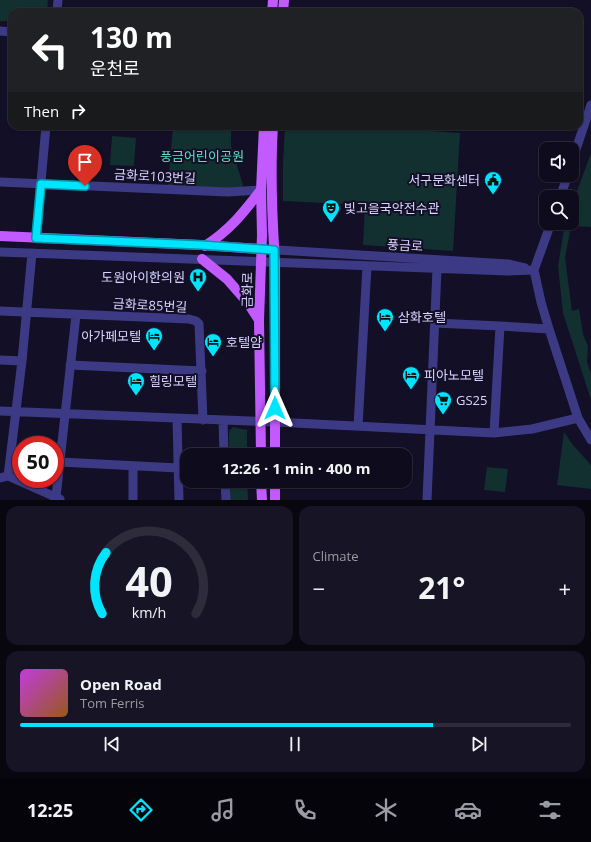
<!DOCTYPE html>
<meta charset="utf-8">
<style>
body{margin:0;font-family:"Open Sans","Noto Sans KR",sans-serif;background:#171425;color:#f1f3f6;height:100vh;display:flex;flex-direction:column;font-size:15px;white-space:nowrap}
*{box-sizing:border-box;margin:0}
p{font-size:13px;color:#9b9ba3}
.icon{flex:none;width:22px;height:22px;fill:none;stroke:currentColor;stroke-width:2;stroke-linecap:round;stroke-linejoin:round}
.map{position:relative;height:500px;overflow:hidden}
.drawer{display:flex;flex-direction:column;gap:6px;padding:6px;background:#08060f;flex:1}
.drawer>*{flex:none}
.top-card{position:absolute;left:8px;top:8px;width:575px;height:122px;border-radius:12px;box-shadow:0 1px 3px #0004,0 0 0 1px #2e2b3b;background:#202124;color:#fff;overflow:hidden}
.controls{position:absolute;left:539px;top:142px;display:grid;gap:8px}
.controls a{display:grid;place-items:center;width:40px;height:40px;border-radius:8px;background:#0e0b1c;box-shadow:0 1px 3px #0004,0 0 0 1px #2e2b3b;font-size:20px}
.speed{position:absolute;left:12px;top:436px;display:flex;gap:8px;font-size:20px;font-weight:700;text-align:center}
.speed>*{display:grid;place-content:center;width:52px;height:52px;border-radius:50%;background:#0e0b1c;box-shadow:0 1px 3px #0004,0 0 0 1px #2e2b3b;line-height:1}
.speed .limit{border:6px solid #d22;background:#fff;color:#111}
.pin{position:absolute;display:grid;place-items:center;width:34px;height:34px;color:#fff;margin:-41px -17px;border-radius:50% 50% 50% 0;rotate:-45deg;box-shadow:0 0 4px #0007}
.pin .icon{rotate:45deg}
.me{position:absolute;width:44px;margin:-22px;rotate:0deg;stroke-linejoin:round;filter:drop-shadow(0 0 3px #0008)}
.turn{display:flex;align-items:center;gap:14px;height:84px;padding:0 16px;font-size:18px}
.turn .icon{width:52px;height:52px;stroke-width:2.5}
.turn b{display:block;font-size:28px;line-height:34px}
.then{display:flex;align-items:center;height:38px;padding:0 16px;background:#0003;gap:8px;font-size:15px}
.big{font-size:30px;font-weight:700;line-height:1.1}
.drawer .card{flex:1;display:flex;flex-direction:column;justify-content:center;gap:6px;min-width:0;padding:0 14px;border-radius:12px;background:#171425}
.drawer .dial{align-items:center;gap:0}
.dial svg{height:104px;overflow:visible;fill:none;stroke:#2e2b3b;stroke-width:7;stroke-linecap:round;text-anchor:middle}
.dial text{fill:#f1f3f6;stroke:none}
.song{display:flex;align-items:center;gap:12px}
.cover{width:48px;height:48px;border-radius:6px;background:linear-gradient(135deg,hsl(290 70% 55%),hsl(30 70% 35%))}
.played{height:4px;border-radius:2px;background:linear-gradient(90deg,#00e5ff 75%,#2e2b3b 75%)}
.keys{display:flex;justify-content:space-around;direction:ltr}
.heat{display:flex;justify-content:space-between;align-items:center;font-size:22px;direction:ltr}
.drawer .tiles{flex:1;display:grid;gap:6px;grid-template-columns:1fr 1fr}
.card:last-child{grid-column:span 2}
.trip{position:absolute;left:180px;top:448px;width:232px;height:40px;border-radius:12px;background:#0e0b1c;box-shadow:0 1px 3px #0004,0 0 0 1px #2e2b3b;font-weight:700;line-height:40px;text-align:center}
.dock{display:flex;height:64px;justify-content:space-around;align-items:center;background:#06040b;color:#9b9ba3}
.dock .icon{width:28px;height:28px}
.dock .on{color:#00e5ff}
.dock b{font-size:18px;color:#f1f3f6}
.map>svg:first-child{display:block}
.green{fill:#12302f}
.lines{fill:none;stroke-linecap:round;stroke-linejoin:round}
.minor{stroke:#3d3a85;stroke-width:9}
.major{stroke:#c25bff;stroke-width:10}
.route-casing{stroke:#0095a6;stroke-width:10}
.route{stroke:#00e5ff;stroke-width:7}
.labels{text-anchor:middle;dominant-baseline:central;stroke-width:4;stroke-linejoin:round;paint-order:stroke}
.park-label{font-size:13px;fill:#5fe0c0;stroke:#130f26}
.street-label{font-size:13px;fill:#d9d4ff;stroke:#130f26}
.poi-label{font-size:13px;fill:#d9d4ff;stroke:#130f26;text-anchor:start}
</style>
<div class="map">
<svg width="591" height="500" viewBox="0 0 591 500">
<rect width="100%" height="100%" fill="#130f26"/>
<path class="green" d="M0 0H48L47 12H12V21H0Z
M173 126H231V146L243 185 240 189 168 185Z
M285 126H358L460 133 453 251 363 245 365 205 283 201V163Z
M112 136 136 138 134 166 110 165Z
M591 153V227L571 226 565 258 572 311 579 309 583 334 588 346 587 362 591 374V400L563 313 558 266 565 223H572V205Z
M233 427 247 430V455H229V431Z
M564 432 573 445 591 465V489L557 485Z
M487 467 508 469 505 492 484 490Z
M230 481H247L248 500H230Z"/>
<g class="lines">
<path class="minor" d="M57 12 58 0
M0 31 12 32
M572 161 591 105
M0 182 228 192 261 190
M560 197 568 175
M36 238 46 126
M261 249 508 264 525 268
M0 252 508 271 534 270
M534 270 541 302 549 329 578 418 591 440
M534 270 551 223
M0 311 189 319 196 321 199 324 203 420
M435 323 500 326 494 433
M500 326 549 329
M0 360 22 361
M70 365 202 371
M0 411 275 422 494 433 532 429 578 418
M177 419 179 500
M223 420 224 455
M358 426 367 266
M60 462 178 468
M133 466V500
M8 476 22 361 32 253
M0 478 8 476 60 499
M225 481 226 500
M56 497 76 315
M427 500 437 269"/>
<path class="major" d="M272 12 273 0
M283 12 284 0
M273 126C270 171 272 217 275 262V455
M0 236 201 245 261 249
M205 246C230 230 243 213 261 190
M202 259 227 279 248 303 259 320
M261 455 259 320 262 235 261 190 264 126
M261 481 262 500
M275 481V500"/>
</g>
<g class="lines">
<g class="route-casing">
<path id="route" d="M85 186 41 184 36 238 201 245 274 250 275 408"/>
</g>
<use href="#route" class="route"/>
</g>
<defs>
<g id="civic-pin" transform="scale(0.9)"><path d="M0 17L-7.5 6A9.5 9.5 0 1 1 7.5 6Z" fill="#00e5ff" stroke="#130f26"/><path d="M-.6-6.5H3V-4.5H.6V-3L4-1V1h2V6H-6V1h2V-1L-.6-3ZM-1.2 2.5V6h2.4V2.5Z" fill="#111"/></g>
<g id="theatre-pin" transform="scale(0.9)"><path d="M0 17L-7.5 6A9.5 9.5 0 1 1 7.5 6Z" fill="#00e5ff" stroke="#130f26"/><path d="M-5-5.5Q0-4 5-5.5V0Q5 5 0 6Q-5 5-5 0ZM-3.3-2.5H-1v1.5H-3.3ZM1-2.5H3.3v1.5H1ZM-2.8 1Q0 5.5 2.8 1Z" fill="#111"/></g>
<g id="hospital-pin" transform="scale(0.9)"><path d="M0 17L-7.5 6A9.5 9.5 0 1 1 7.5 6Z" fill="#00e5ff" stroke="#130f26"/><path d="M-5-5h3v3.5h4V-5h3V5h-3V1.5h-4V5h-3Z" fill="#111"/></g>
<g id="hotel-pin" transform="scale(0.9)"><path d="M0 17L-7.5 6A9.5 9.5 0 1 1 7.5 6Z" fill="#00e5ff" stroke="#130f26"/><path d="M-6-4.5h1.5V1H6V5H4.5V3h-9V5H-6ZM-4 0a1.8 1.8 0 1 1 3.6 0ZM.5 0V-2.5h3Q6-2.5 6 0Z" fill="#111"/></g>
<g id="supermarket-pin" transform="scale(0.9)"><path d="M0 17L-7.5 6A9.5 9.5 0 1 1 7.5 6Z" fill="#00e5ff" stroke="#130f26"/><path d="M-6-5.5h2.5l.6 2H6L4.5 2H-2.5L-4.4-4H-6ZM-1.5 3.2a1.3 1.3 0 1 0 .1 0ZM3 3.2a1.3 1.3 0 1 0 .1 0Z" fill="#111"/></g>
</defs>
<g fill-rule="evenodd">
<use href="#civic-pin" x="493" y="180"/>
<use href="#theatre-pin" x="331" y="208"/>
<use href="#hospital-pin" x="198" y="277"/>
<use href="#hotel-pin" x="385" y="317"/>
<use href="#hotel-pin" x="154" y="336"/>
<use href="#hotel-pin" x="213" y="342"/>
<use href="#hotel-pin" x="411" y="375"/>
<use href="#hotel-pin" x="136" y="381"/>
<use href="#supermarket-pin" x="443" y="400"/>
</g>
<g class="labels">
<g class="park-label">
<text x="202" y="156">풍금어린이공원</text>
</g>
<g class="street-label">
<text transform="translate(155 176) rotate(3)">금화로103번길</text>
<text transform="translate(405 245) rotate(3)">풍금로</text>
<text transform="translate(247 290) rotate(-89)">금화로</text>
<text transform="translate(150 305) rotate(3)">금화로85번길</text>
</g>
<g class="poi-label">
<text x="480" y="180" text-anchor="end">서구문화센터</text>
<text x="344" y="208">빛고을국악전수관</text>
<text x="185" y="277" text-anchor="end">도원아이한의원</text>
<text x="398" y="317">삼화호텔</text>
<text x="141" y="336" text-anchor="end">아가페모텔</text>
<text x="226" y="342">호텔얌</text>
<text x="424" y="375">피아노모텔</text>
<text x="149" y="381">힐링모텔</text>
<text x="456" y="400">GS25</text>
</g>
</g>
</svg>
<div class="controls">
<a><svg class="icon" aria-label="sound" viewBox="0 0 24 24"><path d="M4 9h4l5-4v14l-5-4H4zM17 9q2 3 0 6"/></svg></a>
<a><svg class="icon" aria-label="search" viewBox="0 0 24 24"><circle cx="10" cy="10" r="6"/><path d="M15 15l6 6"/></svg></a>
</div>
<div class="speed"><div class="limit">50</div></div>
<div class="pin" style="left:85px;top:186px;background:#d93025"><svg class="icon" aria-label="arrive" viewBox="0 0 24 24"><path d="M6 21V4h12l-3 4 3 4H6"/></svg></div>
<svg class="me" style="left:275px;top:408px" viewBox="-20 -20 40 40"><path d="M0-17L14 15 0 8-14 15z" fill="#00e5ff" stroke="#fff" stroke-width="4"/></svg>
<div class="trip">12:26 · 1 min · 400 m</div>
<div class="top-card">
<div class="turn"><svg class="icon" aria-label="left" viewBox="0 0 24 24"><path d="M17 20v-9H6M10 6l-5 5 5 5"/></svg><div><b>130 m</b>운천로</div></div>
<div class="then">Then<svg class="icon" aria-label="right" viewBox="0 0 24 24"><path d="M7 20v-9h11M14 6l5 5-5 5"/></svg></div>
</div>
</div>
<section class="drawer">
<div class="tiles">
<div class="card dial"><svg viewBox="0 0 100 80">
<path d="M14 69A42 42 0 1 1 86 69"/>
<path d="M14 69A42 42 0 0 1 17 22" stroke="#00e5ff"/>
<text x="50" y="56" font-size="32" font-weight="700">40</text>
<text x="50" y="72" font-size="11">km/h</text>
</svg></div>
<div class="card"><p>Climate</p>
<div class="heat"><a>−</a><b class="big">21°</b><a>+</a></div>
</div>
<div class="card">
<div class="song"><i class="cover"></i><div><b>Open Road</b><p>Tom Ferris</p></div></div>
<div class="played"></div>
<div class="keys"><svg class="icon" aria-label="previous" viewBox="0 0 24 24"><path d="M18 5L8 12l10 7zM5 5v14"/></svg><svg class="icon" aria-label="pause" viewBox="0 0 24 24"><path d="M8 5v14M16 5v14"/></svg><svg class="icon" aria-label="next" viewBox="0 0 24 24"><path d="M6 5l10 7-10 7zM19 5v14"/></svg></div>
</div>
</div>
</section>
<nav class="dock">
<b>12:25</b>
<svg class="icon on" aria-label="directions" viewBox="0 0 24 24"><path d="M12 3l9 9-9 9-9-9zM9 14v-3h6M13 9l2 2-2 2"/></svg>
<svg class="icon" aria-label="music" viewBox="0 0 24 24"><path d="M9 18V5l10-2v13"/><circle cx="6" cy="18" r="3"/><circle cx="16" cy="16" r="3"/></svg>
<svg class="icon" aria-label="phone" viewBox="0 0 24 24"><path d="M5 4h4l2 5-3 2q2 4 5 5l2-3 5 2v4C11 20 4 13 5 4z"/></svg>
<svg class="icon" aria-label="climate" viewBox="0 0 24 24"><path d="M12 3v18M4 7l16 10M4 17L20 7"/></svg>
<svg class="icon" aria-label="car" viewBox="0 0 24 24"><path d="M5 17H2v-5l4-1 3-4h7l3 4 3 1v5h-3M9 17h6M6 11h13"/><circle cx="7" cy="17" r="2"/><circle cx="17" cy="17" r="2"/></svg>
<svg class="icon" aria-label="filters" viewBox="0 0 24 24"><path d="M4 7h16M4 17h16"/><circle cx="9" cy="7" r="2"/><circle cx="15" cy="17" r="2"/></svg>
</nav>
